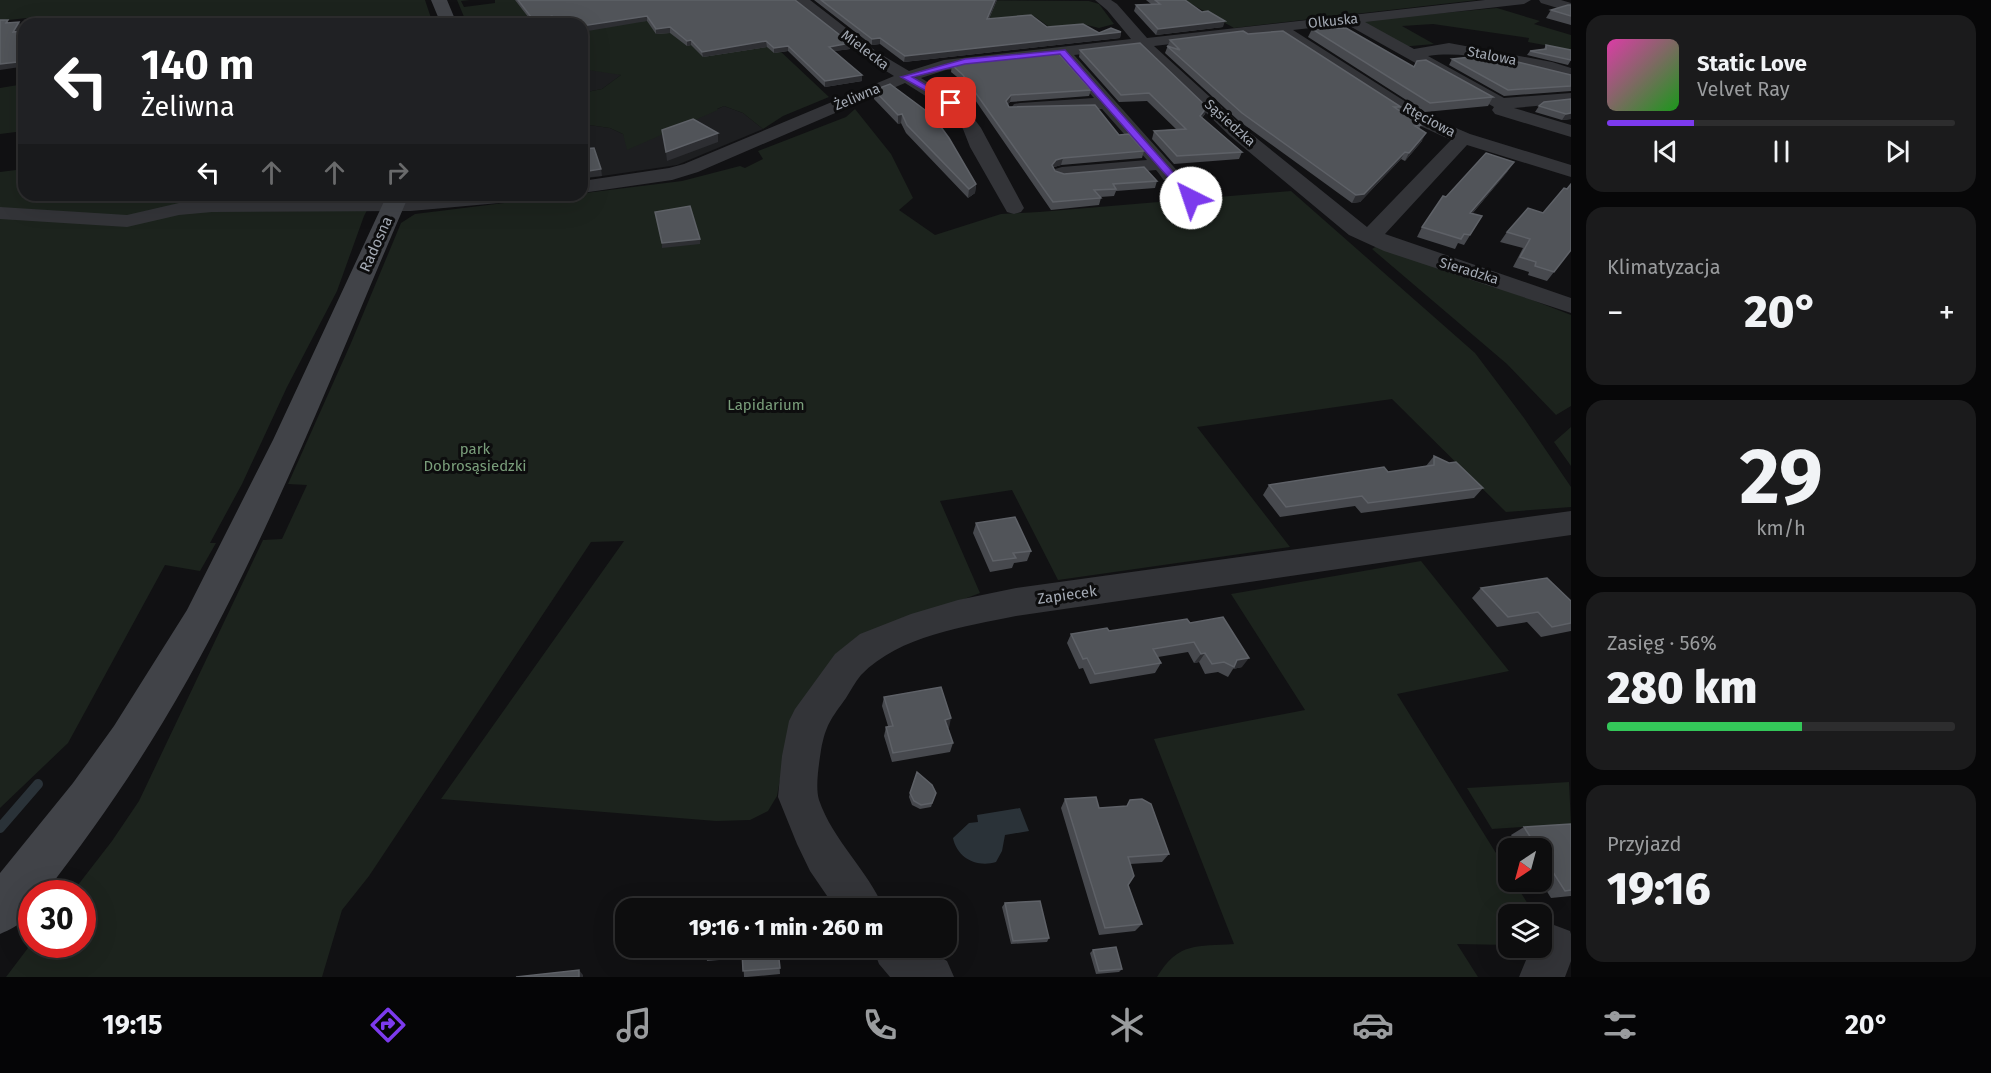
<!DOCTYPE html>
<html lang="pl">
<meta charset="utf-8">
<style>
body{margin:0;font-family:"Fira Sans",sans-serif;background:#1b1b1c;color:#f1f3f6;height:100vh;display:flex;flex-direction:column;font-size:22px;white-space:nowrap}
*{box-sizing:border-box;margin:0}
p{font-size:20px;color:#9a9c9e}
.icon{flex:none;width:33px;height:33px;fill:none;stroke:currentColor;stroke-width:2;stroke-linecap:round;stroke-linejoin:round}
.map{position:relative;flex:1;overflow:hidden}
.sheet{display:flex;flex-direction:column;gap:15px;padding:15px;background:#070708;width:420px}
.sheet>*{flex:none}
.top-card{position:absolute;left:18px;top:18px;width:570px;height:183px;border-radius:18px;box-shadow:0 6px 24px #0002,0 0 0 2px #2d2d2e;background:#202124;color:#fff;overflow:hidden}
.needle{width:39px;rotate:216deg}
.fabs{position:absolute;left:1498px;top:838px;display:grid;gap:12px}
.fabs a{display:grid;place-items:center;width:54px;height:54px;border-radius:12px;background:#0d0d0e;box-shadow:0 6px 24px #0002,0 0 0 2px #2d2d2e;font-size:30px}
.speed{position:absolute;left:18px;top:880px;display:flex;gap:12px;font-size:30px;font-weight:700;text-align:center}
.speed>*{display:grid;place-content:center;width:78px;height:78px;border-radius:50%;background:#0d0d0e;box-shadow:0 6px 24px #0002,0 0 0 2px #2d2d2e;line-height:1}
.speed .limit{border:9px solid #d22;background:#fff;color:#111}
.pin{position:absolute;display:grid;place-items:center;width:51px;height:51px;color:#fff;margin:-26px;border-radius:12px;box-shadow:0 3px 9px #0006}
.me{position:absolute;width:66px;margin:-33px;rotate:319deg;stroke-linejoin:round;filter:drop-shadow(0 0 4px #0008)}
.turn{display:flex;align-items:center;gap:21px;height:126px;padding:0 24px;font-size:27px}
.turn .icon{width:78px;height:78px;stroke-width:2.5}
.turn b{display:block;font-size:42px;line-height:51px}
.lanes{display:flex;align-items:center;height:57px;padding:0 24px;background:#0003;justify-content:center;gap:30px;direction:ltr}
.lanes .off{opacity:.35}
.big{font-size:45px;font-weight:800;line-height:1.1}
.sheet .card{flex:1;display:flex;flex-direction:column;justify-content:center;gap:9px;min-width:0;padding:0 21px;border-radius:18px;background:#1b1b1c}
.sheet .dial{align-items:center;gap:0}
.dial b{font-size:78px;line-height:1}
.song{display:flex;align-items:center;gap:18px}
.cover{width:72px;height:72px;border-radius:9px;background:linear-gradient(135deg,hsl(320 70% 55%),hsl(120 70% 35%))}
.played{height:6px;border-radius:3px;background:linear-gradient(90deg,#7c3aed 25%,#2d2d2e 25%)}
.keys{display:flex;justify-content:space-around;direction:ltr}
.heat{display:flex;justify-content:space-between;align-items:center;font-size:33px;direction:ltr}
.charge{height:9px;border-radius:4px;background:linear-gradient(90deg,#34c759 56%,#2d2d2e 0)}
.trip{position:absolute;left:615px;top:898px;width:342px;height:60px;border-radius:18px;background:#0d0d0e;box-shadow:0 6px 24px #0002,0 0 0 2px #2d2d2e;font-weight:800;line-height:60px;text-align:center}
.tabs{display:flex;height:96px;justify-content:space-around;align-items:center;background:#050506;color:#9a9c9e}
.tabs .icon{width:42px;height:42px}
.tabs .current{color:#7c3aed}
.tabs b{font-size:27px;color:#f1f3f6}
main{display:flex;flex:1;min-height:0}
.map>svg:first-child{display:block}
.built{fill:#1d1e20}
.green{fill:#1c231d}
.water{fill:#2a3238}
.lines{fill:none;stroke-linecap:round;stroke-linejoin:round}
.stream{stroke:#2a3238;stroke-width:10}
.minor{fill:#333438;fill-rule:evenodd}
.secondary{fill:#414348;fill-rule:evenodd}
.wall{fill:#47494e}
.shaded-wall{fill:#2d2e32}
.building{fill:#515459;stroke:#5e6167;stroke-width:1.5}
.route{fill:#7c3aed;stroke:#51269a;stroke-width:1.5}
.labels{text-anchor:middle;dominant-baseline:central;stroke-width:6;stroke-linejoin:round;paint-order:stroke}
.far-street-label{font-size:14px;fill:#a3a9b3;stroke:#0d0d0e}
.street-label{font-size:15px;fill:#a3a9b3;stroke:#0d0d0e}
.park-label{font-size:15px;fill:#7a9e7b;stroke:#0d0d0e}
</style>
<main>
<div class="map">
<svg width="1571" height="977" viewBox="0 0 1571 977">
<rect width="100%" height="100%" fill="#111113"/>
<path class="built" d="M582 69 612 72 621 75 602 89 582 93Z
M724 106 743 113 763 129 677 165 582 179V124L610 128 623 134 627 142 624 143 688 123Z"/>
<path class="green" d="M0 0H425L433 24H189L202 22V17L154 24H33L36 17 0 21Z
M457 0H470L461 1 464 7 495 3V0H726L829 97 783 116 763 129 743 113 724 106 717 109 718 110 627 150 623 134 610 128 582 124V93L602 89 621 75 582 69V24H467Z
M909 0 1089 1 1099 4 1114 24 1099 28 1087 25 1052 29 1034 16 932 23Z
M1184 0H1477L1234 28Z
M1497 8 1540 21 1534 24 1571 35V50L1528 42 1529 38 1433 24 1402 26 1434 44 1400 47 1356 21Z
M24 84V131L0 134V88Z
M855 109 891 154 913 198 899 210 935 235 1001 214 1039 212 1291 191 1475 353 1524 418 1571 487V507L1506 512 1392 399 1197 427 1290 547 1058 580 1012 490 940 501 980 593 867 636 784 758 777 796 768 811 750 820 716 821 441 799 624 541 591 542 369 876 342 910 322 977H6L31 944 82 945V894H71L112 841 139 801 263 540 282 539 307 485 288 484 351 343 401 223 415 214 682 181 740 166 745 168 763 159 758 151 846 117Z
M24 169V195H375L364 216 337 291 287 387 242 484 210 543H216L200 571 165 565 68 743 0 808V172Z
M1377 246 1514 293 1571 315V406L1556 415 1507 364 1372 249Z
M1571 427V466L1554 442Z
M1421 561 1509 671 1397 694 1509 874V882H1514L1535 915H1509V945L1457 944 1478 977H1157C1179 941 1197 947 1234 944L1154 739 1305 710 1231 594Z
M1569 782 1571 824 1492 829 1467 788Z"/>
<path class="water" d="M1020 808 1029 831 1005 835 1002 851 996 862C977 868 957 858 953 838L969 823 978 822 977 815Z"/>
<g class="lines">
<path class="stream" d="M0 828 38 784"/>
<path class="minor" d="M794 0H810L877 52 909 71 944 60 1131 39 1107 10 1095 0H1111L1117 4 1147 38 1485 0H1531L1524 4 1365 22 1414 49 1449 43 1552 62 1571 68V79C1527 68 1473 49 1428 56L1504 98 1571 93V103L1514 108 1571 125V137L1495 114 1492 110 1494 107 1346 24 1293 30 1428 116 1470 134 1571 165V177L1467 145 1385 234 1571 298V313L1384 251 1349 235 1230 136 1139 48 1074 55 1198 194 1201 198 1198 202C1179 207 1167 183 1156 170L1062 179 1055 177 1052 173 1055 169 1062 167 1147 160 1102 109 1014 112 1011 108 1014 104 1020 103 1094 98 1058 57 946 70 921 78 963 104 981 128 1024 208 1021 212 1014 214 1007 212 970 147 963 129 951 112 905 83 698 172 672 180 582 193V181L669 168 684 164 894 76 865 58ZM1275 32 1416 124 1451 140 1367 227 1244 128 1154 46Z
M1539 0H1561L1571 3V12L1541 3Z
M453 195H532L529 199 522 201 411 211 212 212 179 215 127 227 0 219V207L127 215 179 203 212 200 411 199Z
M1571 511V535L1016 616C964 627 900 635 861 675 855 682 851 690 846 698 831 719 826 724 821 750 819 764 815 787 819 800 833 841 868 870 884 909H836L810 871 797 844 778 797 782 756 789 721 795 709 835 654 860 634 911 614 958 600 1016 588Z
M1554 925 1570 931 1571 934V961L1565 977H1519L1531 948H1542V930Z
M873 948H925L947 961 954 977H890L879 964Z"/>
<path class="secondary" d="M431 0H447L457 24H441Z
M387 195H409C332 373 263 556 163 722 127 782 87 839 44 894H32C32 918 21 925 0 934V873L73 783 114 726 187 610 273 440Z"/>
</g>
<path class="wall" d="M515 0H795L850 43V49L834 51 862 75V81L825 87 788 51 774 53 767 47 703 57 691 45 687 46 670 33 656 34 647 21 582 24H556L553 21 543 24H535L532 22Z
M814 0H997L989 19 1047 27 1099 33 1121 32 1120 38 904 62 880 44 872 45Z
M1146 0H1185L1223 27 1156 35 1134 11 1136 5 1151 4Z
M1571 5V25L1546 18 1551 10Z
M1312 29 1414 67 1493 97 1488 106 1425 112 1308 37Z
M1248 34 1401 107 1399 111 1421 125 1419 129 1422 141 1405 161 1401 159 1360 202 1352 203 1239 121 1165 53 1170 40Z
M1546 45 1571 60 1568 65 1527 55 1530 51 1544 49Z
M1080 50 1207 107 1205 114 1202 118 1242 152 1239 159 1174 164 1152 139 1154 131 1176 129 1147 101 1119 102 1079 57Z
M1452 59 1571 75V91L1504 96 1449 65Z
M952 65 1091 90 1089 96 1010 102 1008 104 1009 107 1119 135 1144 151 1142 158 1061 165 1054 167 1053 168 1055 171 1064 174 1157 181 1155 188 1116 191 1114 196 1100 197 1101 198 1099 205 1051 210 962 81 951 72Z
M890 84 976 184 975 193 968 198 906 133 901 123 898 124 874 99V90Z
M1571 99V119L1562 120 1535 112 1539 106Z
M1508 171 1472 214 1482 216 1464 245 1458 243 1455 249 1417 237 1422 227 1446 197Z
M1507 232 1571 250 1547 281 1528 275 1529 272 1513 267 1523 248 1500 242Z
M1434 456 1483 488 1474 498 1361 513 1355 506 1280 517 1263 495 1269 485 1388 472 1426 466Z
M976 523 1031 551 1027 561 1014 563 1012 568 990 572 973 533Z
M1481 588 1571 601V631L1541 637 1527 622 1497 627 1472 598Z
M1190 623 1242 667 1233 669 1228 677 1218 672 1205 674 1199 662 1194 663 1188 652 1158 657 1161 663 1155 673 1090 684 1083 668 1079 669 1067 643 1071 634 1109 631Z
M884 697 949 728H947L953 743 950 752 892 762 884 736 886 727 888 726 882 706Z
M910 793H936L931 807 920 809 912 805 909 797Z
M1065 799 1099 808 1126 807 1130 800 1169 854 1162 862 1130 864 1128 885 1142 924 1135 931 1099 935 1061 808Z
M1571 824V896L1551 898 1541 882H1542V849H1520L1511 835 1524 827Z
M1005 903 1049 938 1047 942 1011 944 1002 907Z
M705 948H797L792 955 779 956 780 974 747 977H744L743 958 707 961Z
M1093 950 1122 969 1119 972 1096 974 1090 953Z"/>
<path class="shaded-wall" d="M995 0H997L986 25 987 19Z
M552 16 553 21 543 24H537V20Z
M647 16V21L582 32V26Z
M562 20 563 24H557L556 21Z
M1225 21 1223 27 1156 35 1158 29Z
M19 22 22 27 16 37 13 32Z
M670 27V33L656 34V29Z
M1121 32 1120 38 904 62 905 56Z
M880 38V44L872 45V39Z
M691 40V45L687 46V41Z
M766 41 767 47 703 57 702 52Z
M850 43V49L829 52V47Z
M788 46V51L774 53V48Z
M24 49V61L20 67 0 70V64Z
M862 75V81L825 87V81Z
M1011 95 1010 102 1005 108 1006 101Z
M1207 107 1205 114 1197 123 1200 116Z
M1571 113V119L1562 120 1566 114Z
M902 114 901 123 898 124V115Z
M718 133V142L667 161 666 152Z
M1426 133 1422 141 1405 161 1409 153Z
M1405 152 1401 159 1360 202 1352 203 1356 195Z
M1063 158 1061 165 1054 167 1050 172 1052 165 1056 160Z
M1514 162 1508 171 1464 223 1470 213Z
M601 169 602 176 582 178V172Z
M976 184 975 193 968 198 969 189Z
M700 239V244L662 248V243Z
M1205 653 1199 662 1194 663 1201 654Z
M1249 658 1242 667 1233 669 1237 660Z
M951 718 949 728 942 729 945 720Z
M792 948H797L792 955Z
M579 970 583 975V977H579Z"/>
<path class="building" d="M518 0H795L850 43 829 47 862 75 825 81 788 46 774 48 766 41 702 52 691 40 687 41 670 27 656 29 647 16 582 26V24H565L562 20 556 21 552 16 537 20 531 17Z
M821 0H995L987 19 1031 15 1047 27 1083 24 1099 33 1111 28 1121 32 905 56 880 38 872 39Z
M1155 0H1185L1202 12 1208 11 1225 21 1158 29 1136 5 1160 4Z
M1568 5H1571V16L1551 10Z
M0 20H8L6 23 19 22 13 32 24 31V49L22 54 17 62 0 64Z
M1346 28 1414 67 1417 61 1426 60 1493 97 1430 103 1312 29Z
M1243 31 1248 34 1283 31 1401 107H1394L1421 125 1415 126 1426 133 1409 153 1405 152 1364 194 1356 195 1242 113 1167 46 1180 50 1170 40Z
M1140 43 1207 107 1200 116 1242 152 1177 156 1154 131 1186 129 1149 93 1121 95 1080 50Z
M1546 45 1571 50V60L1530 51 1546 49Z
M1058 53 1091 90 1011 95 1006 101 1009 107 1095 105 1119 135 1129 134 1144 151 1063 158 1056 160 1052 165 1055 171 1064 174 1144 167 1157 181 1113 184 1116 189 1094 190 1101 198 1053 202 963 75 952 65Z
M1489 55 1571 75V86L1508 90 1452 59Z
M890 84 933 116 949 138 976 184 969 189 907 125 902 114 898 115 874 90Z
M1571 99V113L1566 114 1539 106 1544 102Z
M693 119 718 133 666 152 662 130Z
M594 148 601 169 582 172V149Z
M1486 153 1514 162 1470 213 1482 216 1470 235 1464 234 1461 239 1422 227 1443 196 1446 197Z
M1571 184V250L1554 272 1535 266 1536 262 1520 257 1530 239 1507 232 1528 208 1543 213 1564 188 1567 189Z
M690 206 700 239 662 243 655 212Z
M1434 456 1449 463 1456 462 1483 488 1368 503 1362 496 1286 507 1269 485 1384 467 1388 472 1434 465Z
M1015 517 1031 551 1013 553 1016 558 993 561 976 523Z
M1547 578 1571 601V623L1552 627 1538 612 1508 617 1481 588Z
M1223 617 1249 658 1237 660 1234 667 1224 662 1212 664 1205 653 1201 654 1194 642 1153 649 1161 663 1095 674 1087 658 1083 659 1071 634 1107 628 1109 631 1187 619 1190 623Z
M941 687 951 718 945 720 953 743 893 753 886 727 893 726 884 697Z
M917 772 932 785 936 793 932 803 921 805 914 801 910 793Z
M1096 797 1099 808 1127 806 1130 800 1142 799 1151 804 1169 854 1128 857 1134 876 1128 885 1142 924 1105 928 1065 799Z
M1571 824V890L1565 891 1542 855V849H1538L1524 827Z
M1040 901 1049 938 1013 941 1005 903Z
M789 902V909H740L741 906Z
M1116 947 1122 969 1099 971 1093 950Z
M705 948H792L778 950 780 968 743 971 742 951 706 955Z
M579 970V977H516Z"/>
<path class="route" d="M1065 50 1194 196V200H1188L1060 54 965 64 912 77 953 101 955 103 951 105 901 77 965 59Z"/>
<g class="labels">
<g class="far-street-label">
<text transform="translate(1333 21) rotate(-6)">Olkuska</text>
<text transform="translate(865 50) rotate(37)">Mielecka</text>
<text transform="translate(1492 56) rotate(11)">Stalowa</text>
<text transform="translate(857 97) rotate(-23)">Żeliwna</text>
<text transform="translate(1429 120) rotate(28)">Rtęciowa</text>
<text transform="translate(1230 123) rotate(42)">Sąsiedzka</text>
<text transform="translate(1469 271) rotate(17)">Sieradzka</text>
</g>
<g class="street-label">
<text transform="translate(376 244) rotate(-66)">Radosna</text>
<text transform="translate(1067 595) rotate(-8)">Zapiecek</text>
</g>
<g class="park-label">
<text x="766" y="405">Lapidarium</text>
<text x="475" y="449">park<tspan x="475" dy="17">Dobrosąsiedzki</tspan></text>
</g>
</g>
</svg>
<div class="fabs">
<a><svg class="needle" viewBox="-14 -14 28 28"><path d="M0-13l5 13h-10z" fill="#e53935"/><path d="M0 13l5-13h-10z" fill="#9a9c9e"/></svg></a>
<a><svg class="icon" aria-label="layers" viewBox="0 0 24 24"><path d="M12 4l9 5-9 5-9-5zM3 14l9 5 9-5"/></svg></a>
</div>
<div class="speed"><div class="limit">30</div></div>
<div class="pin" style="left:951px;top:103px;background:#d93025"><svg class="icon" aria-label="arrive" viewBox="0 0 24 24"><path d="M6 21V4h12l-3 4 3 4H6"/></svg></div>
<svg class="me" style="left:1191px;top:198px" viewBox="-20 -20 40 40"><circle r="19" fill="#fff"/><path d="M0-13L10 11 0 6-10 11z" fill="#7c3aed"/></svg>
<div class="trip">19:16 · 1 min · 260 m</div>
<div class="top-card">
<div class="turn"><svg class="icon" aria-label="left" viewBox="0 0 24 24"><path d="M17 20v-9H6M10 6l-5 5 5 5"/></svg><div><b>140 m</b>Żeliwna</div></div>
<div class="lanes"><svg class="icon" aria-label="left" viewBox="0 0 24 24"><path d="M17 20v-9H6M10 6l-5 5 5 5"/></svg><svg class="icon off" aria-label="ahead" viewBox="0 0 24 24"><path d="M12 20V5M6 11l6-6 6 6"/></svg><svg class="icon off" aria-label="ahead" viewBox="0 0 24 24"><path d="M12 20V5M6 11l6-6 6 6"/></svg><svg class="icon off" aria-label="right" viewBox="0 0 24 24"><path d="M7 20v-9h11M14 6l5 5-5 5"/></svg></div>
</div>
</div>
<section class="sheet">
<div class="card">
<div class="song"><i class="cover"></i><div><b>Static Love</b><p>Velvet Ray</p></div></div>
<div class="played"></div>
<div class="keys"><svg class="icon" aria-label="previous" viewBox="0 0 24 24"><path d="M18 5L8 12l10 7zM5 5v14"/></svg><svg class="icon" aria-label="pause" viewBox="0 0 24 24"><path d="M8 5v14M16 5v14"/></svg><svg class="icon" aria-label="next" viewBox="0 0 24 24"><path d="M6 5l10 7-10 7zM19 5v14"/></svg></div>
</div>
<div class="card"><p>Klimatyzacja</p>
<div class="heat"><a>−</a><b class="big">20°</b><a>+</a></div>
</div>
<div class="card dial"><b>29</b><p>km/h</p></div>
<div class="card"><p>Zasięg · 56%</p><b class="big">280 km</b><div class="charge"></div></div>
<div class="card"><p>Przyjazd</p><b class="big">19:16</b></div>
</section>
</main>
<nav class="tabs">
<b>19:15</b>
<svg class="icon current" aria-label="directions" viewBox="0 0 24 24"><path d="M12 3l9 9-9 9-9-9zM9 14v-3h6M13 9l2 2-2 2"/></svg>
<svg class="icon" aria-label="music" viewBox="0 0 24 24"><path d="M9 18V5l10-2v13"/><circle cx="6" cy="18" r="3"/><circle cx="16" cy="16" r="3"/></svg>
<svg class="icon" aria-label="phone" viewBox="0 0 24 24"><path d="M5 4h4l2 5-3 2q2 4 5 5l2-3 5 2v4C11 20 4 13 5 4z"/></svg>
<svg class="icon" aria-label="climate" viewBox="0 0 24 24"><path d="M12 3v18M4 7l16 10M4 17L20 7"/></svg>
<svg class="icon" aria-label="car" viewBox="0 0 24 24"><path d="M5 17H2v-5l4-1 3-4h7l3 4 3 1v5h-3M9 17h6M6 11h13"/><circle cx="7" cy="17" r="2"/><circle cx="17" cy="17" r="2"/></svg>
<svg class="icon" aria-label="filters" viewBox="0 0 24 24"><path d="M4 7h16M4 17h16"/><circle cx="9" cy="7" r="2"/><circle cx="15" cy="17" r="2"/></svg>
<b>20°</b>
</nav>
